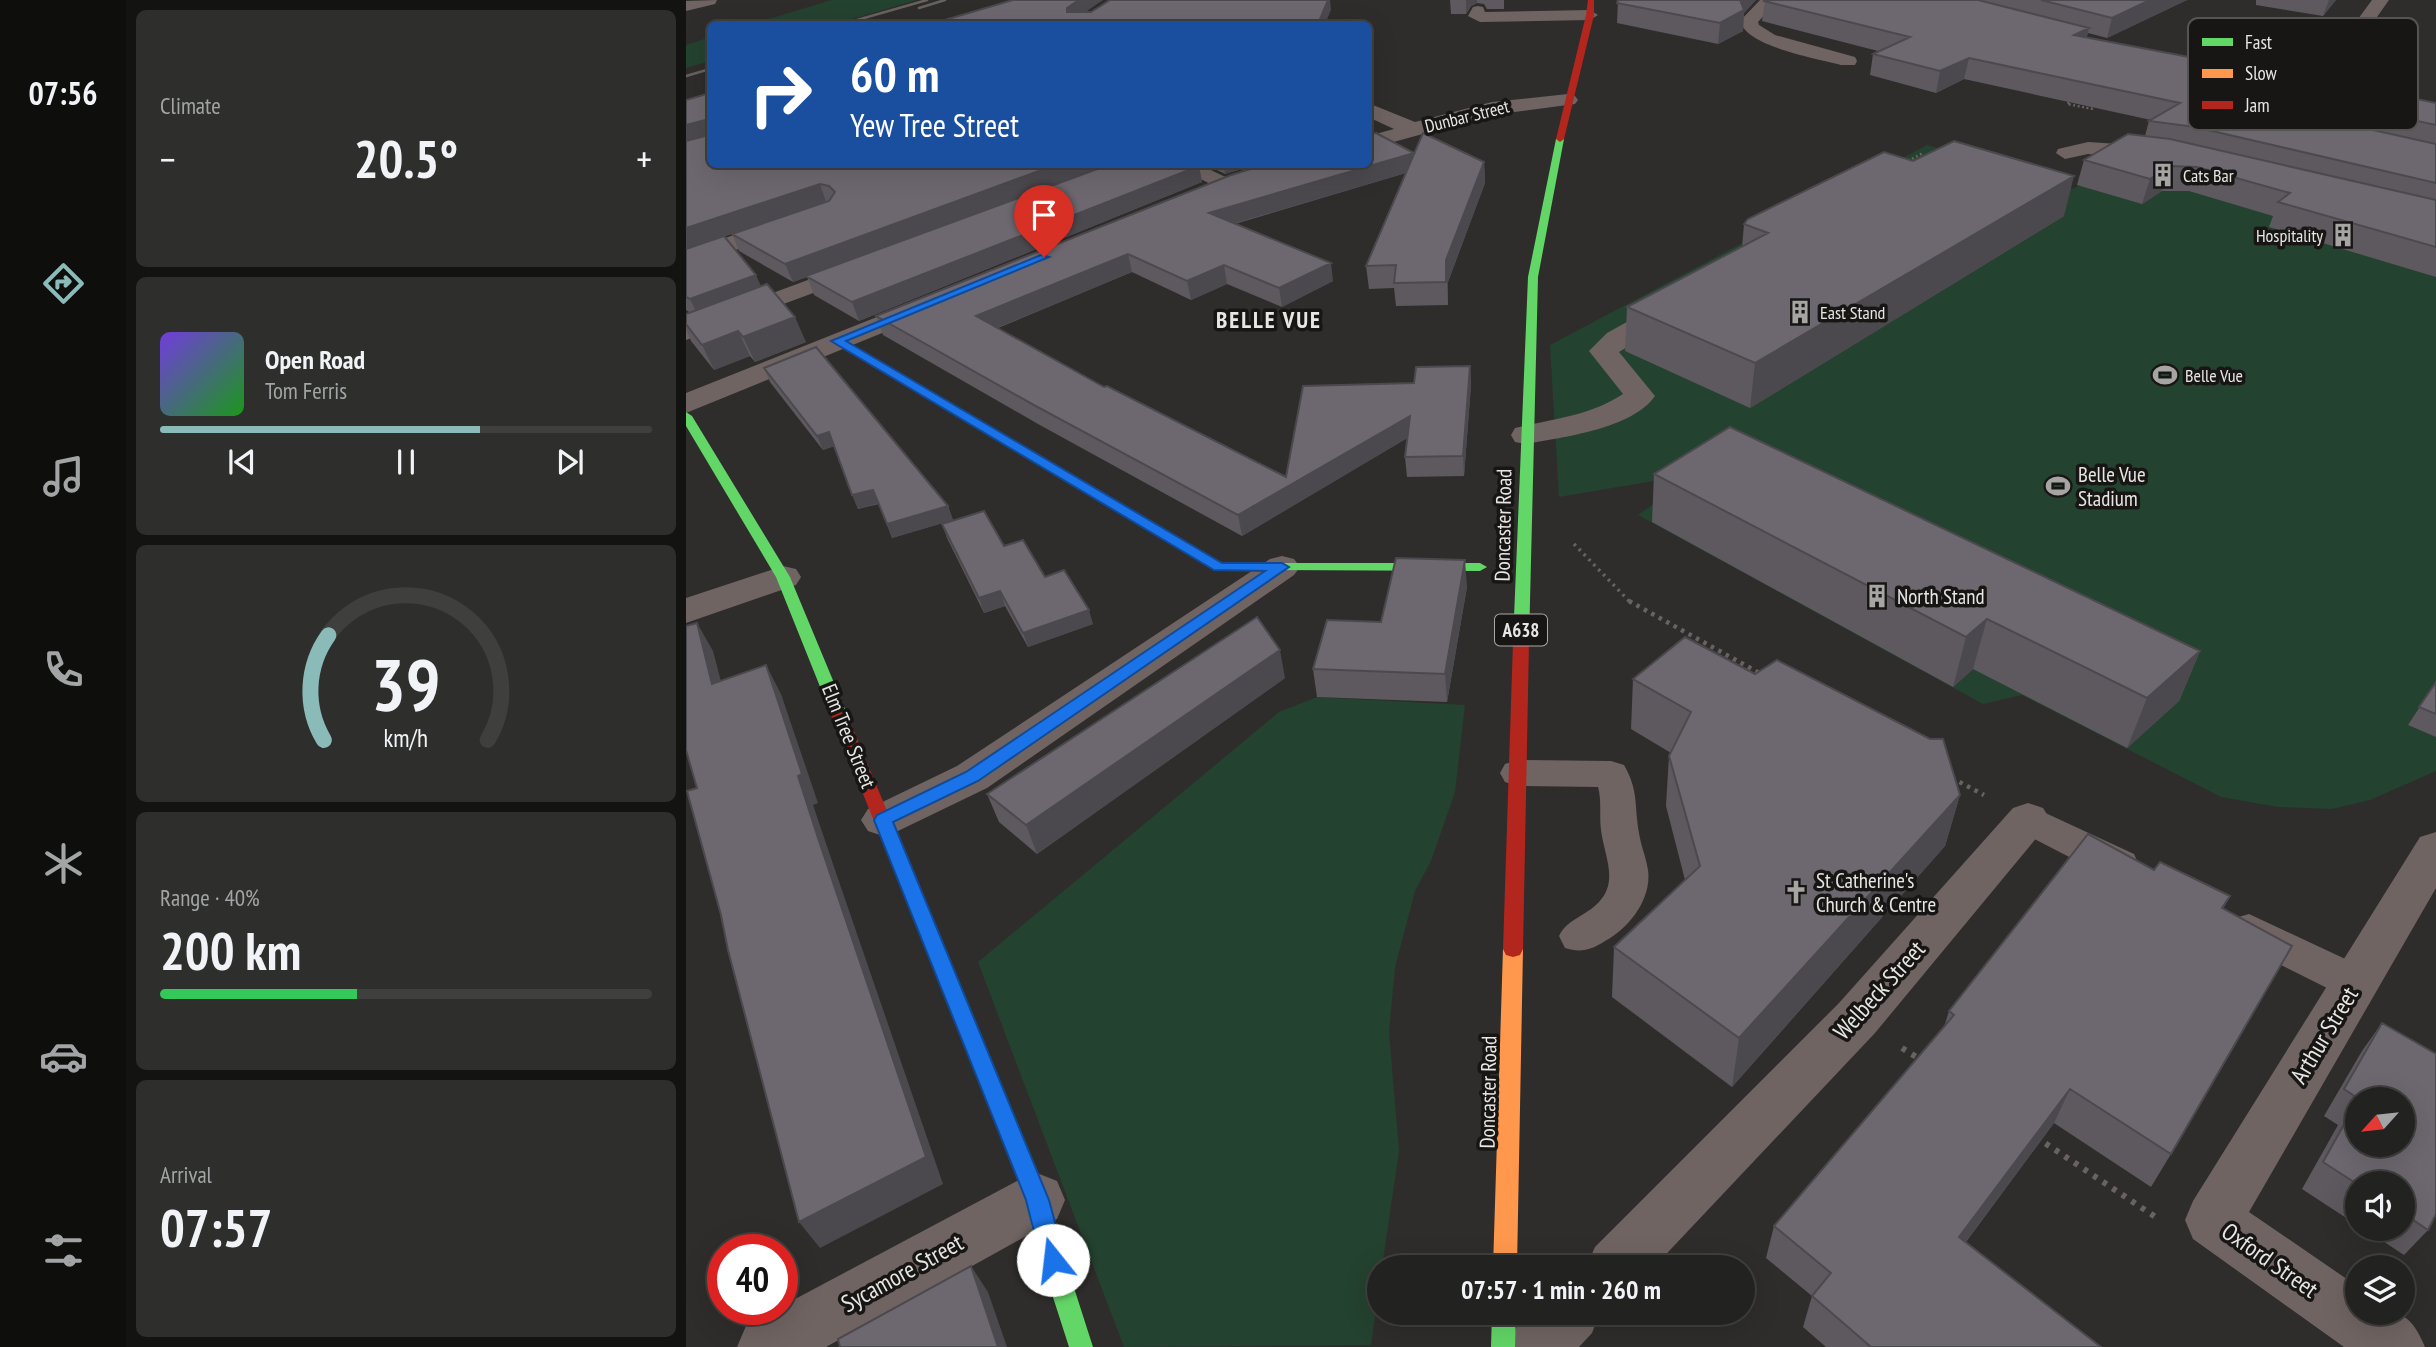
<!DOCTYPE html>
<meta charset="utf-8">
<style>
body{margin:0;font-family:"PT Sans Narrow",sans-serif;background:#2e2f2d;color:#f1f3f6;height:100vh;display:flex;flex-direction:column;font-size:26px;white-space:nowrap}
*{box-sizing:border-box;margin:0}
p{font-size:23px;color:#a2a4a5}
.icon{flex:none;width:38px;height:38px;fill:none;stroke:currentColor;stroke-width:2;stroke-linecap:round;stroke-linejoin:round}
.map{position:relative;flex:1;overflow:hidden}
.sheet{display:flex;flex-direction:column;gap:10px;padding:10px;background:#131312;width:560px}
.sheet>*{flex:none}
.guide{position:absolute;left:21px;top:21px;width:665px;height:147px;border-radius:10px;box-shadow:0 7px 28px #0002,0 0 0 2px #3f3f3e;background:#1a4fa0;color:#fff;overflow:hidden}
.needle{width:46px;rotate:243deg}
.tools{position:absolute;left:1659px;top:1087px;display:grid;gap:14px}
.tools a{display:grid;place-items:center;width:70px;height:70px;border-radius:50%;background:#222220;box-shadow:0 7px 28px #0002,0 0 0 2px #3f3f3e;font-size:35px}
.speed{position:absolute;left:21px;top:1234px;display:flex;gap:14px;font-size:35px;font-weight:700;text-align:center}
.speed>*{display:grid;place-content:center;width:91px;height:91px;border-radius:50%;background:#222220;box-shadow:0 7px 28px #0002,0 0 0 2px #3f3f3e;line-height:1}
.speed .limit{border:10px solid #d22;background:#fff;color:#111}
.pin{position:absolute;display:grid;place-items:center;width:60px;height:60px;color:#fff;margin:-72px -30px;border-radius:50% 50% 50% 0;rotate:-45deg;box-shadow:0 0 7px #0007}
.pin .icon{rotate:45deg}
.me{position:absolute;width:77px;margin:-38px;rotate:344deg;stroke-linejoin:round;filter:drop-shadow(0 0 5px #0008)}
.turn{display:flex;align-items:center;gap:24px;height:147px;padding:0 28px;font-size:32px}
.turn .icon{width:91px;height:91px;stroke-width:2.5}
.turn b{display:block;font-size:49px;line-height:60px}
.big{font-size:52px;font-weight:700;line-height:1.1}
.sheet .widget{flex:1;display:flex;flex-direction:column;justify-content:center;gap:10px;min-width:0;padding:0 24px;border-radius:10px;background:#2e2f2d}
.sheet .dial{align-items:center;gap:0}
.dial svg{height:182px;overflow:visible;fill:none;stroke:#3f3f3e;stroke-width:7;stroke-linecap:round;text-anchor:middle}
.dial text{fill:#f1f3f6;stroke:none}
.song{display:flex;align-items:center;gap:21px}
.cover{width:84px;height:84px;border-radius:10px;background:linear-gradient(135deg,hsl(260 70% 55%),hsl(120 70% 35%))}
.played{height:7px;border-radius:4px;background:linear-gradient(90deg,#8bbbb9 65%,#3f3f3e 65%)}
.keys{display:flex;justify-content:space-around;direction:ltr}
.heat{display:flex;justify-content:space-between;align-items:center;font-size:38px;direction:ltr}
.charge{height:10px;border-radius:5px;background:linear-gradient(90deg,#34c759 40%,#3f3f3e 0)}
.trip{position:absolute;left:681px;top:1255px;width:388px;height:70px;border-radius:35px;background:#222220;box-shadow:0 7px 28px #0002,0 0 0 2px #3f3f3e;font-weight:700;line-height:70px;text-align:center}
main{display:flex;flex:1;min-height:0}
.tab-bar{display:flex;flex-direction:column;width:126px;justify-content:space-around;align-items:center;background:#0e0e0d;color:#a2a4a5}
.tab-bar .icon{width:49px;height:49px}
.tab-bar .active{color:#8bbbb9}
.tab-bar b{font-size:32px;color:#f1f3f6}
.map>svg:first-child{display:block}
.green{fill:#244230}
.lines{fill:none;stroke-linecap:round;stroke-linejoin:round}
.path-far3{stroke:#696260;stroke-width:2.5;stroke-dasharray:2 2.5;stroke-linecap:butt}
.path-far2{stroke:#696260;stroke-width:3.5;stroke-dasharray:2.5 4.5;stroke-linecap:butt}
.path-far1{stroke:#696260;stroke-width:4.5;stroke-dasharray:3.5 5;stroke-linecap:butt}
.path{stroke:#696260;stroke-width:6;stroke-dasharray:4.5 7;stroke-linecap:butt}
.lane{fill:#6f6462;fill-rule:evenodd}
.street{fill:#6f6462;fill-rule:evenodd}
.fast{fill:#63d668;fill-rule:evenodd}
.slow{fill:#ff974d;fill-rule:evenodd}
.jam{fill:#b3261e;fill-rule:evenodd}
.rail{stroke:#676260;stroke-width:2.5}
.wall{fill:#5e595f;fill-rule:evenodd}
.shaded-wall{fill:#4c494e}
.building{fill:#6d686f;stroke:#4c494e;stroke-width:2}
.route{fill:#1a73e8;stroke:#114b97;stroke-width:2}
.labels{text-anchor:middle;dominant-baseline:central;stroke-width:7;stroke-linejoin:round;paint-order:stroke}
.far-street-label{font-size:18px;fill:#e7e6e3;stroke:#171614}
.far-poi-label{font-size:18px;fill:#e7e6e3;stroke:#171614;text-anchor:start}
.shield{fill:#171614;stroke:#a9a8a5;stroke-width:2}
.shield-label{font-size:19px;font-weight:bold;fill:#e7e6e3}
.poi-label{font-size:21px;fill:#e7e6e3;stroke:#171614;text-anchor:start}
.street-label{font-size:21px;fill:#e7e6e3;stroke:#171614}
.far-district-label{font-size:23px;font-weight:bold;letter-spacing:2px;fill:#e7e6e3;stroke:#171614}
.near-street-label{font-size:24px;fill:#e7e6e3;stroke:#171614}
.key{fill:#171614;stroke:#555452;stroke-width:2}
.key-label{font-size:19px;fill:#e7e6e3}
</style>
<main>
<nav class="tab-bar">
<b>07:56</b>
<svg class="icon active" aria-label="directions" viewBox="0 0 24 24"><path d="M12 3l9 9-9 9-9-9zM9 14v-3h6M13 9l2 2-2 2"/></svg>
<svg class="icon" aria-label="music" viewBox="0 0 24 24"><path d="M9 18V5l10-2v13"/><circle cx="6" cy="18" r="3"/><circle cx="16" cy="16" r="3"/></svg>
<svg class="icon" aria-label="phone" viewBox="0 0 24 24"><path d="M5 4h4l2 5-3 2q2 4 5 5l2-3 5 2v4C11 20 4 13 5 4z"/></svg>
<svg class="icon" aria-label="climate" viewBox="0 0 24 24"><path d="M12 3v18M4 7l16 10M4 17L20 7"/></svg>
<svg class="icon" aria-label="car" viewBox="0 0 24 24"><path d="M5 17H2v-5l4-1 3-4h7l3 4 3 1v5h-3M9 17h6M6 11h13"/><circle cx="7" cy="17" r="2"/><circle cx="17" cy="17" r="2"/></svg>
<svg class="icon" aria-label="filters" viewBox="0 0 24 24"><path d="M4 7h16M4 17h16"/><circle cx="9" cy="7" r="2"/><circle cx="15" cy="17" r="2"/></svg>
</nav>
<section class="sheet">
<div class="widget"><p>Climate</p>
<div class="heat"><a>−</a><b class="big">20.5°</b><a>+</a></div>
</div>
<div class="widget">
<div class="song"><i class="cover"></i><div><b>Open Road</b><p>Tom Ferris</p></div></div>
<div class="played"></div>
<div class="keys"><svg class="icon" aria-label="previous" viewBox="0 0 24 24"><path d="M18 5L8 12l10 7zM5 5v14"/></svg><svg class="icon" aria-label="pause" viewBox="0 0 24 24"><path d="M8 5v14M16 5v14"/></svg><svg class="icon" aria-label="next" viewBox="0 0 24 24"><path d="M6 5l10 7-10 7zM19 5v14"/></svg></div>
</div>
<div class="widget dial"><svg viewBox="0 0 100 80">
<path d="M14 69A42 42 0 1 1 86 69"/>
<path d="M14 69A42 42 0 0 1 16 23" stroke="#8bbbb9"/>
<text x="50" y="56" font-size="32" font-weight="700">39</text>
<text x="50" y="72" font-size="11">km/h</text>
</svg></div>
<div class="widget"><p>Range · 40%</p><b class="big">200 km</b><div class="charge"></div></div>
<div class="widget"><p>Arrival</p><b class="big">07:57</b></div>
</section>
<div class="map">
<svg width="1750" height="1347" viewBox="0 0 1750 1347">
<rect width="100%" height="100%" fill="#2e2d2b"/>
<path class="green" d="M146 0H231L149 24H66Z
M24 37V61L0 68V45Z
M1241 145 1387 189 1435 158 1750 248V771L1684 800 1646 809 1592 807 1535 797 1336 695 1297 704 952 515 1009 474 873 497 864 345Z
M631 697 779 705 769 792 745 861 729 891 709 967 703 1032 713 1151 696 1267H693V1289L685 1345 438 1347 292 962 593 712Z"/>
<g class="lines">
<path class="path-far3" d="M1387 100 1381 104 1407 109
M1218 163 1237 153"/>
<path class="path-far2" d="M888 544 945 603"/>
<path class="path-far1" d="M943 601 1077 675
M1266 778 1298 795"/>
<path class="path" d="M1216 1048 1235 1060
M1350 1137 1471 1218"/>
<path class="lane" d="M792 6 797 7 799 12 904 10 912 15 904 20 794 22 782 16 787 7Z
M1623 80 1690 94 1693 98 1654 141H1640L1638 137 1640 133 1672 101 1617 89 1614 85Z
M1402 142 1463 146 1472 152 1463 158 1402 154 1379 159 1370 153 1372 149Z
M486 164H512L546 180 549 184 546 188H532Z
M165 264 173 266 176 271 173 276 0 340V325Z
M832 760 925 761 938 765C953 791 948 805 953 833 955 846 960 857 962 870 966 899 943 928 919 941 905 950 895 953 879 948L873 936C881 919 900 916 913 902 933 881 918 855 915 830 913 816 916 801 912 787L832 786 819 782 814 773 819 764Z
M1342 805 1448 854 1453 865 1448 876 1434 880 1420 876 1329 829 1323 819 1329 809Z
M1563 914 1685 971 1691 983 1685 995 1670 1001 1655 995 1549 942 1543 930 1549 918Z"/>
<path class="street" d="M31 0 29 4 0 11V1Z
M1074 0H1092L1072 22 1073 25 1089 35 1169 57 1171 61 1169 65H1155C1130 58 1061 47 1054 21Z
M1686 0H1703L1667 51 1709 58 1719 64 1709 70 1660 61 1642 87H1628L1625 83Z
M1469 53 1525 72 1538 85 1531 96C1542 106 1559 107 1567 117L1564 121C1543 127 1522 113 1511 96L1518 86 1511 80 1462 63 1460 59Z
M882 94 889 96 892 100 889 104 806 115 682 149V136L708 129 682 117V103L729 122 806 102Z
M99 218 108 220 111 225 108 230 0 267V251Z
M241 297 250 299 254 305 250 311 0 413V393Z
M984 301 993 303 997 309 993 315 933 352 969 396C946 429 877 437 840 444L829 442 825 435 829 428C866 419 904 416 937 394L903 351 921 333 975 303Z
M596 556 608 559 614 567 608 575 301 788 212 831 197 836 182 831 175 820 182 809 271 766 584 559Z
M97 566 110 569 115 577 110 585 0 623V598Z
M1342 803 1357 808 1364 819 1357 830 1189 1033 968 1267H900L909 1247 1153 1003 1327 808Z
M1750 832V888L1563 1212 1671 1286V1312C1710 1312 1722 1307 1739 1347H1658L1507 1239 1499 1220 1507 1201 1734 837Z
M351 1173 371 1181 379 1200 371 1219 140 1347H51L60 1326 96 1309V1306L331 1181Z
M844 1312H914L906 1333 893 1347H822L831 1326Z"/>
<path class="fast" d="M874 136 878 139 852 277 843 642 835 647 827 642 842 277 870 139Z
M0 412 6 416 104 577 161 714 159 718 153 720 145 714 90 577 0 426Z
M561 563H794L801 567 794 571 556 570 554 567Z
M297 1059 304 1061 307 1068 362 1200 372 1238 407 1347H383L348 1238 340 1200 287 1068 290 1061Z
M806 1312H830L829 1347H805Z"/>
<path class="slow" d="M827 941 834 943 837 949 831 1267H807L817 949 820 943Z"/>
<path class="jam" d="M902 0H908V15L878 139 874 142 870 139 900 15Z
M151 338 536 563H561L568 567 561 571 528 570 147 343 145 341Z
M835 637 843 642 837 949 834 955 827 957 820 955 817 949 827 642Z
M153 708 161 714 307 1068 304 1075 297 1077 290 1075 287 1068 145 714Z"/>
<path class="rail" d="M233 8 259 0
M157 24 241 0
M0 76 24 69"/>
</g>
<path class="wall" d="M764 0H818V9H801L798 4 791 3 785 6 780 14H765Z
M932 0H1070L1058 13 1057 31 1032 44 931 23Z
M1079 0H1501L1421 38 1402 33 1400 38 1521 65 1517 77 1524 87 1535 94 1541 75 1668 88 1660 109 1648 121 1668 126 1675 109 1750 103V277L1583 227 1587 216 1503 191H1476L1456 204 1391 185 1398 160 1459 136 1463 121 1465 120 1278 79 1250 93 1184 75 1187 54 1192 51 1076 21Z
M1570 0H1650L1637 16 1570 5Z
M728 153 798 162 799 183 762 282V305L710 306 708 288 683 289 680 266 720 173 549 224 647 281 596 307 541 284 505 300 446 272 312 328 418 387 600 477 728 383 784 366 785 385 778 476 721 477 719 457 721 438 556 536 352 424 197 335 190 316Z
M24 164H421L241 232 513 166 516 182 173 321 128 295 121 277 107 282 53 251 46 234 142 202 0 249Z
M519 164H572L539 174Z
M1378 216 1064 408 939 351 941 307 1056 247 1058 224Z
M0 249 75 286 120 342 69 362 64 356 28 370 5 341 0 329V314L3 312 0 310Z
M78 368 262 506 267 520 206 538 193 504 172 509 148 446 137 450 84 382Z
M968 474 1514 651 1493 701 1441 748 1287 669 1267 687 966 522Z
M256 524 318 546 359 577 407 624 342 647 319 606 298 613 261 538Z
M781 587 761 702 631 697 627 669 695 622Z
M599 678 351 854 313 822 301 794Z
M947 679 1274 795 1259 846 1046 1087 926 997 928 947 999 880 980 806 983 756 985 753 945 729Z
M1750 682V737L1722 725Z
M1468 870 1544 896 1537 909 1485 1154 1465 1187 1368 1123 1280 1242 1415 1347H1140L1117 1327 1126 1296 1080 1258 1088 1226 1258 1027 1263 1011Z
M1696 1023 1750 1054V1214L1742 1230 1718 1255 1677 1228H1717V1183H1671V1225L1616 1189 1652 1125 1638 1116 1676 1051ZM1671 1099H1717V1144H1671Z"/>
<path class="shaded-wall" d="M393 0H417L385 22 381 12V8Z
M642 0H644L645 10 639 24H632Z
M780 0H791V3L785 6 780 14Z
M1054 0H1070L1058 13 1057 31 1032 44 1034 23Z
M1464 0H1501L1421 38 1426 18Z
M1643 0H1650L1637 16Z
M1403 28 1398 49 1388 35Z
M1283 58 1278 79 1250 93 1254 71Z
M1668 88 1660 109 1643 127 1650 106Z
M19 120 24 136 0 143V125Z
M728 153 730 170 526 230 523 213Z
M798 162 799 183 762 282V305L760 260Z
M372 164H421L107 282 99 264Z
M538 164H572L539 174Z
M513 166 516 182 173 321 166 302Z
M1484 166 1476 191 1456 204 1464 179Z
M1388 176 1378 216 1064 408 1069 363Z
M134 184 140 202 0 249V228Z
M442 254 446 272 296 334 290 316Z
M645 263 647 281 596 307 593 288Z
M538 265 541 284 505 300 501 281Z
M70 275 78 293 13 318 4 299Z
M109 317 120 342 69 362 57 337Z
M52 331 64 356 28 370 16 345Z
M784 366 785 385 778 476 777 456Z
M724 416 725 436 556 536 552 515Z
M143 432 149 446 137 450 131 436Z
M187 490 193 503 172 509 166 495Z
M262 506 267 520 206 538 201 524Z
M779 560 781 587 761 702 759 674Z
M314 591 319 606 298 613 293 598Z
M403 610 407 624 342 647 337 633Z
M1301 619 1287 669 1267 687 1280 637Z
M11 623 27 651 43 712 26 684Z
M594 650 599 678 351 854 340 825Z
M1514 651 1493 701 1441 748 1461 698Z
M80 665 95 694 132 803 127 805 148 867 257 1184 134 1248 113 1222 132 838 112 776Z
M1274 795 1259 846 1046 1087 1053 1038Z
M1384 1089 1368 1123 1260 1268 1273 1237Z
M285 1266 302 1292 321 1347H312Z"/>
<path class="building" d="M327 0H393L381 8V12H405L424 0H642L632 24H245Z
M932 0H1054L1058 10 1034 23 931 3Z
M1079 0H1292L1403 28 1388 35 1508 58 1521 65 1515 74 1524 87 1543 98 1750 144V183L1509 127 1463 121 1494 103 1283 58 1254 71 1187 54 1224 37 1078 1Z
M1355 0H1464L1426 18Z
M1692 91 1750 103V125L1675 109Z
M24 93V164H372L99 264 46 234 143 201 149 192 143 186 134 184 0 228V141L19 136V120L0 125V100Z
M690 133 728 153 523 213 645 263 593 288 538 265 501 281 442 254 290 316 418 387 421 386 600 477 617 386 728 383 730 367 784 366 777 456 719 457 724 416 552 515 346 404 190 316 545 175 581 164H682V134Z
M737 133 798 162 760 260V282L708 283 710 265 680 266Z
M1442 134 1484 139 1750 200V247L1592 202 1604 193 1511 167 1484 166 1464 179 1398 160Z
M1268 141 1388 176 1069 363 941 307 1082 233 1058 224 1062 219 1198 152 1227 161Z
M425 164H510L513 166 166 302 120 276Z
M38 236 70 275 4 299 0 297V249Z
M81 284 109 317 57 337 52 331 16 345 0 324V314Z
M130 347 262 506 201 524 187 490 166 495 143 432 131 436 78 368Z
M1044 427 1514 651 1461 698 1301 619 1280 637 968 474Z
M298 511 318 546 337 540 359 577 378 570 403 610 337 633 314 591 293 598 256 524Z
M710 558 779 560 759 674 627 669 641 620 695 622Z
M571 617 594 650 340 825 301 794Z
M11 623 26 684 80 665 116 774 112 776 132 838 240 1157 113 1222 42 950 35 915 1 791 11 788 0 750V626Z
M999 637 1069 674 1091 660 1244 739H1257L1274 795 1053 1038 928 947 1014 866 983 756 1005 712 947 679Z
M1750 682V714L1733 707Z
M1402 834 1468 870 1474 862 1544 896 1536 908 1606 946 1485 1154 1384 1089 1273 1237 1415 1347H1185L1126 1296 1145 1273 1088 1226 1268 1015 1263 1011Z
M1696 1023 1750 1054V1214L1742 1230 1717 1213V1183H1671V1184L1637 1162 1671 1101V1144H1717V1099H1673L1658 1089Z
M285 1266 312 1347H154L152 1339Z"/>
<path class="route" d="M355 255 363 257 160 341 536 563H596L603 567 292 781 207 822 363 1200 379 1260 376 1269 367 1272 359 1269 355 1260 340 1200 188 820 191 815 280 772 579 571 528 570 145 341Z"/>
<defs>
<g id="building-bare" transform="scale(1.89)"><path d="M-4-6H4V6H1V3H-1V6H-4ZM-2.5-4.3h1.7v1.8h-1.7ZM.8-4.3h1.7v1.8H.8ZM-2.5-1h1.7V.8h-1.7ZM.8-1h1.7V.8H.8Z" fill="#a6a5a3" stroke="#171614" stroke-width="2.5" paint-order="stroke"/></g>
<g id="stadium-bare" transform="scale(1.89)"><path d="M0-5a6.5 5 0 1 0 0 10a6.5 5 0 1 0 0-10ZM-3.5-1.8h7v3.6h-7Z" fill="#a6a5a3" stroke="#171614" stroke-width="2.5" paint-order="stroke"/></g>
<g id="church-bare" transform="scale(1.89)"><path d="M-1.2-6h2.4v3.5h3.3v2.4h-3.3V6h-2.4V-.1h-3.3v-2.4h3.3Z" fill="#a6a5a3" stroke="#171614" stroke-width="2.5" paint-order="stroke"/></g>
</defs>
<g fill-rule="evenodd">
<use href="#building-bare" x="1477" y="175"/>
<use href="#building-bare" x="1657" y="235"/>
<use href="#building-bare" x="1114" y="312"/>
<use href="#stadium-bare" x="1479" y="375"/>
<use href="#stadium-bare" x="1372" y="486"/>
<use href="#building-bare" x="1191" y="596"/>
<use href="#church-bare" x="1110" y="892"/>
</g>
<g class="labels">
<g class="far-street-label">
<text transform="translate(781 116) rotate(-14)">Dunbar Street</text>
</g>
<g class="far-poi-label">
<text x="1497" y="175">Cats Bar</text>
<text x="1637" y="235" text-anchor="end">Hospitality</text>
<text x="1134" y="312">East Stand</text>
<text x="1499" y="375">Belle Vue</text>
</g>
<rect class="shield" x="809" y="614.5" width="52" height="31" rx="5"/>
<g class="shield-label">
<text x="835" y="630">A638</text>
</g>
<g class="poi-label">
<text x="1392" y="474">Belle Vue<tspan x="1392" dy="24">Stadium</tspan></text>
<text x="1211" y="596">North Stand</text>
<text x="1130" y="880">St Catherine's<tspan x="1130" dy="24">Church &amp; Centre</tspan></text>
</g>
<g class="street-label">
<text transform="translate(817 525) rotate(-89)">Doncaster Road</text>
<text transform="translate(163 736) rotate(68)">Elm Tree Street</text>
<text transform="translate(802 1092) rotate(-89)">Doncaster Road</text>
</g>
<g class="far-district-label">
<text x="583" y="319">BELLE VUE</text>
</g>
<g class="near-street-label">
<text transform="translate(1193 990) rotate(-48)">Welbeck Street</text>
<text transform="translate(1638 1035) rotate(-59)">Arthur Street</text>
<text transform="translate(1584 1260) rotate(35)">Oxford Street</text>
<text transform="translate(216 1273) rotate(-29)">Sycamore Street</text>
</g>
</g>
<rect x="1502" y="18" width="230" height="112" rx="10" class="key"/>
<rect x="1516" y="38" width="31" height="8" fill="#63d668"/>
<rect x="1516" y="69" width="31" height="9" fill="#ff974d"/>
<rect x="1516" y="101" width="31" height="8" fill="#b3261e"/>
<g class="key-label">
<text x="1559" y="49">Fast</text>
<text x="1559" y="80">Slow</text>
<text x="1559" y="112">Jam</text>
</g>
</svg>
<div class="tools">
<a><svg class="needle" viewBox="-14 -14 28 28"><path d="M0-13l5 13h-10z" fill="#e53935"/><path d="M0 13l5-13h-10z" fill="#a2a4a5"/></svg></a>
<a><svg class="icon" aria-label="sound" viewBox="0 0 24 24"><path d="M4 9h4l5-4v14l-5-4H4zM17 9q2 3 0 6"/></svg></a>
<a><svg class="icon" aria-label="layers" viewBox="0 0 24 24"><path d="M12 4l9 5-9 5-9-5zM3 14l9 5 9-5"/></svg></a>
</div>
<div class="speed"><div class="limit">40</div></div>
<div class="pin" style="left:358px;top:257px;background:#d93025"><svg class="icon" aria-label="arrive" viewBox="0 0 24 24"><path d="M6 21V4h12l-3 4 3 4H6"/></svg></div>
<svg class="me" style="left:367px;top:1260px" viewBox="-20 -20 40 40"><circle r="19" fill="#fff"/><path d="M0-13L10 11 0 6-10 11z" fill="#1a73e8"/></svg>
<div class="trip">07:57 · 1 min · 260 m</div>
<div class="guide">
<div class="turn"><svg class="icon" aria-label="right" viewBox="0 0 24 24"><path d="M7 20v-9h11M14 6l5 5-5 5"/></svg><div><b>60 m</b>Yew Tree Street</div></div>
</div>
</div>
</main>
